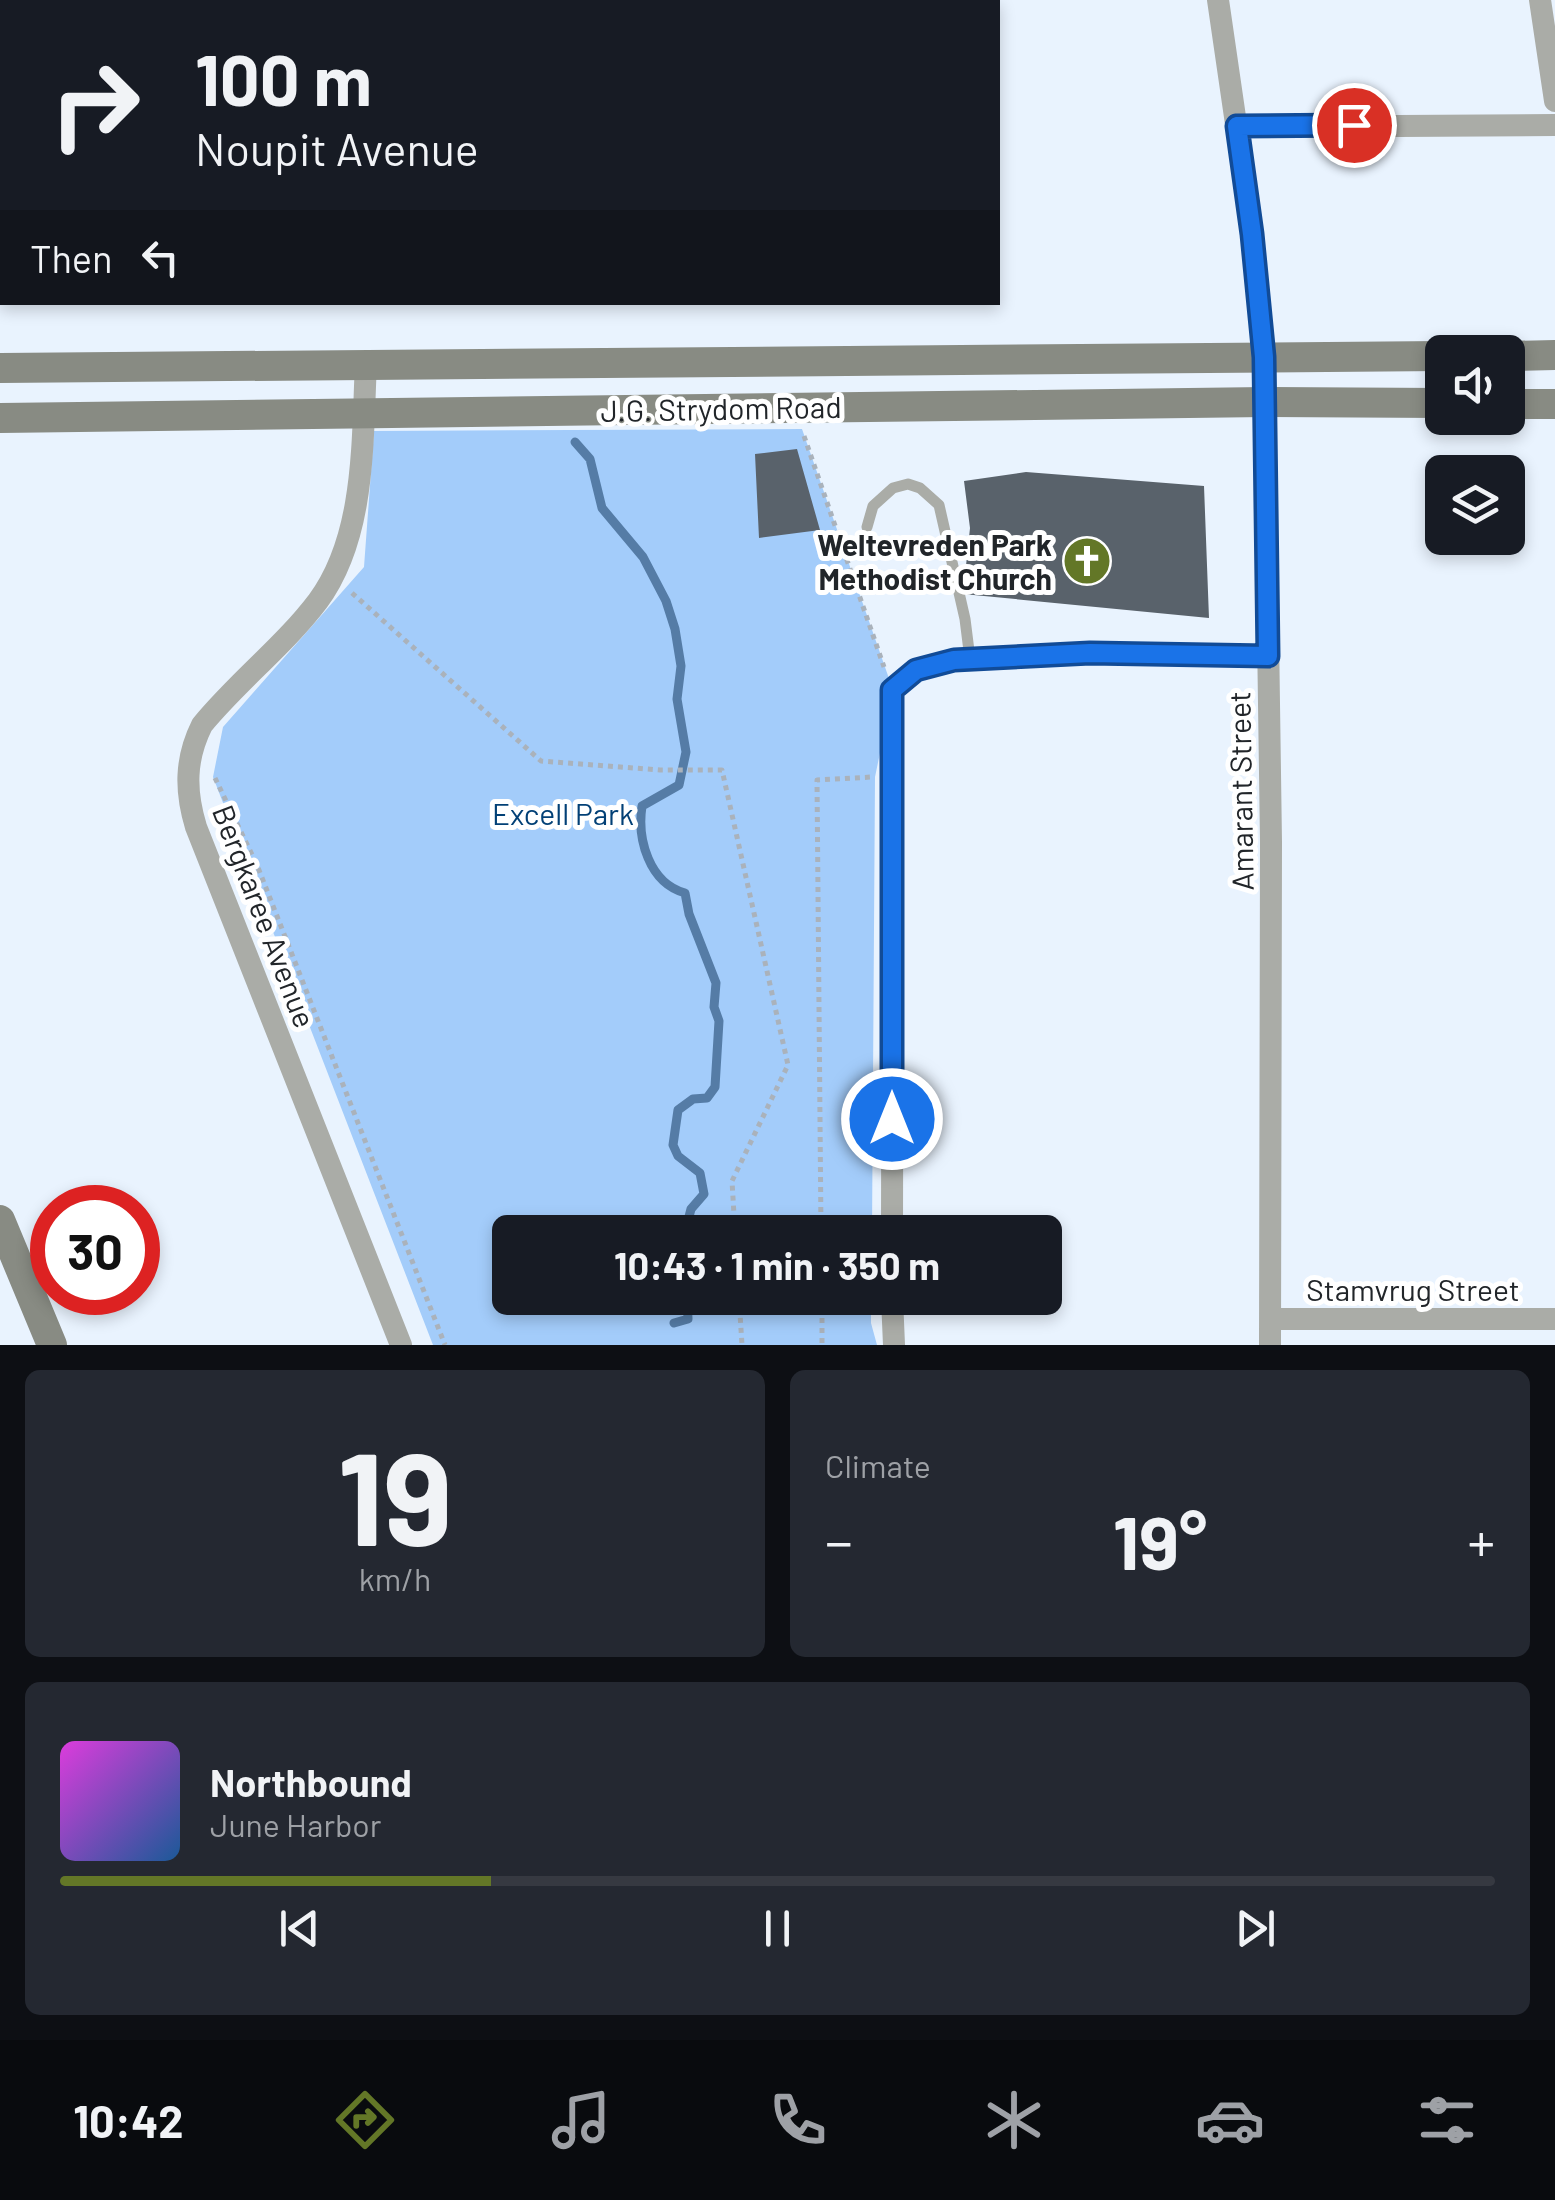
<!DOCTYPE html>
<meta charset="utf-8">
<style>
body{margin:0;font-family:Barlow,sans-serif;background:#242831;color:#f1f3f6;height:100vh;display:flex;flex-direction:column;font-size:38px;white-space:nowrap}
*{box-sizing:border-box;margin:0}
p{font-size:32px;color:#9ea1a6}
.icon{flex:none;width:55px;height:55px;fill:none;stroke:currentColor;stroke-width:2;stroke-linecap:round;stroke-linejoin:round}
.map{position:relative;height:1345px;overflow:hidden}
.panel{display:flex;flex-direction:column;gap:25px;padding:25px;background:#0d0f14;flex:1}
.panel>*{flex:none}
.guide{position:absolute;left:0px;top:0px;width:1000px;height:305px;box-shadow:0 5px 15px #0003;background:#171b24;color:#f1f3f6;overflow:hidden}
.controls{position:absolute;left:1425px;top:335px;display:grid;gap:20px}
.controls a{display:grid;place-items:center;width:100px;height:100px;border-radius:15px;background:#171b24;box-shadow:0 5px 15px #0003;font-size:50px}
.speed{position:absolute;left:30px;top:1185px;display:flex;gap:20px;font-size:50px;font-weight:700;text-align:center}
.speed>*{display:grid;place-content:center;width:130px;height:130px;border-radius:50%;background:#171b24;box-shadow:0 5px 15px #0003;line-height:1}
.speed .limit{border:15px solid #d22;background:#fff;color:#111}
.pin{position:absolute;display:grid;place-items:center;width:85px;height:85px;color:#fff;margin:-42px;border:5px solid #fff;border-radius:50%;box-shadow:0 2px 10px #0007}
.me{position:absolute;width:110px;margin:-55px;rotate:0deg;stroke-linejoin:round;filter:drop-shadow(0 0 8px #0008)}
.turn{display:flex;align-items:center;gap:35px;height:210px;padding:0 30px;font-size:45px}
.turn .icon{width:130px;height:130px;stroke-width:2.5}
.turn b{display:block;font-size:70px;line-height:85px}
.then{display:flex;align-items:center;height:95px;padding:0 30px;background:#0003;gap:20px;font-size:38px}
.big{font-size:75px;font-weight:700;line-height:1.1}
.panel .widget{flex:1;display:flex;flex-direction:column;justify-content:center;gap:15px;min-width:0;padding:0 35px;border-radius:15px;background:#242831}
.panel .dial{align-items:center;gap:0}
.dial b{font-size:130px;line-height:1}
.song{display:flex;align-items:center;gap:30px}
.cover{width:120px;height:120px;border-radius:15px;background:linear-gradient(135deg,hsl(300 70% 55%),hsl(210 70% 35%))}
.played{height:10px;border-radius:5px;background:linear-gradient(90deg,#637727 30%,#363941 30%)}
.keys{display:flex;justify-content:space-around;direction:ltr}
.heat{display:flex;justify-content:space-between;align-items:center;font-size:55px;direction:ltr}
.panel .tiles{flex:1;display:grid;gap:25px;grid-template-columns:1fr 1fr}
.widget:last-child{grid-column:span 2}
.trip{position:absolute;left:492px;top:1215px;width:570px;height:100px;border-radius:15px;background:#171b24;box-shadow:0 5px 15px #0003;font-weight:700;line-height:100px;text-align:center}
.tabs{display:flex;height:160px;justify-content:space-around;align-items:center;background:#090b0e;color:#9ea1a6}
.tabs .icon{width:70px;height:70px}
.tabs .current{color:#637727}
.tabs b{font-size:45px;color:#f1f3f6}
.map>svg:first-child{display:block}
.green{fill:#a3ccfa}
.lines{fill:none;stroke-linecap:round;stroke-linejoin:round}
.stream{stroke:#557ca6;stroke-width:9}
.building{fill:#59626b}
.path{stroke:#aab2bb;stroke-width:5;stroke-dasharray:5 5;stroke-linecap:butt}
.lane{stroke:#aaaca7;stroke-width:11}
.street{stroke:#aaaca7;stroke-width:22}
.secondary{stroke:#888b83;stroke-width:30}
.route-casing{stroke:#114b97;stroke-width:25}
.route{stroke:#1a73e8;stroke-width:18}
.labels{text-anchor:middle;dominant-baseline:central;stroke-width:10;stroke-linejoin:round;paint-order:stroke}
.street-label{font-size:30px;fill:#212529;stroke:#fff}
.poi-label{font-size:30px;font-weight:bold;fill:#212529;stroke:#fff;text-anchor:end}
.park-label{font-size:30px;fill:#024076;stroke:#fff}
</style>
<div class="map">
<svg width="1555" height="1345" viewBox="0 0 1555 1345">
<rect width="100%" height="100%" fill="#e9f3fe"/>
<path class="green" d="M802 429 893 690 875 777 872 1232H510V1298H871V1323L877 1345H433L213 777 223 727 364 567 374 431Z"/>
<g class="lines">
<path class="stream" d="M575 442 590 459 602 508 643 557 666 601 675 629 681 666 677 699 686 752 679 785 642 806C637 839 649 883 685 893L689 914 716 983 714 1007 719 1021 715 1087 707 1098 693 1099 678 1110 673 1145 678 1156 700 1173 704 1194 691 1209 685 1232
M674 1323 688 1319 687 1298"/>
</g>
<path class="building" d="M797 449 820 530 759 538 755 454Z
M1026 472 1204 486 1209 618 963 594 970 528 964 481Z"/>
<g class="lines">
<path class="path" d="M804 436 884 667
M352 593 541 761 660 770H722L788 1065 732 1181 735 1232
M215 778 257 865 445 1345
M821 1232 817 780 872 777
M739 1298 742 1345
M822 1298V1345"/>
<path class="lane" d="M867 527 873 506 893 488 908 484 920 488 939 505 965 619 970 659"/>
<path class="street" d="M871 0 872 2
M1218 0 1252 234 1264 357 1271 842 1270 1345
M1540 0 1555 101
M1237 127 1555 125
M366 363C362 441 366 536 318 601 284 646 238 681 202 725 185 759 185 791 196 827L401 1345
M892 1232 893 690 916 670 954 660 1090 653 1268 656
M892 1298 894 1345
M1272 1319H1555"/>
<path class="secondary" d="M1508 356 1555 355
M0 368 1442 356
M1508 404H1555
M0 418 1265 402 1442 403
M0 1220 52 1345"/>
</g>
<g class="lines">
<g class="route-casing">
<path id="route" d="M892 1119V690L916 670 954 660 1090 653 1268 656 1264 357 1252 234 1237 126 1354 125"/>
</g>
<use href="#route" class="route"/>
</g>
<defs>
<g id="church-disc" transform="scale(2.5)"><circle r="9.5" fill="#637727" stroke="#fff"/><path d="M-1.2-6h2.4v3.5h3.3v2.4h-3.3V6h-2.4V-.1h-3.3v-2.4h3.3Z" fill="#fff"/></g>
</defs>
<g fill-rule="evenodd">
<use href="#church-disc" x="1087" y="561"/>
</g>
<g class="labels">
<g class="street-label">
<text transform="translate(721 408) rotate(-1)">J.G. Strydom Road</text>
<text transform="translate(1240 791) rotate(-91)">Amarant Street</text>
<text transform="translate(265 916) rotate(69)">Bergkaree Avenue</text>
<text x="1413" y="1289">Stamvrug Street</text>
</g>
<g class="poi-label">
<text x="1052" y="544">Weltevreden Park<tspan x="1052" dy="34">Methodist Church</tspan></text>
</g>
<g class="park-label">
<text x="563" y="813">Excell Park</text>
</g>
</g>
</svg>
<div class="controls">
<a><svg class="icon" aria-label="sound" viewBox="0 0 24 24"><path d="M4 9h4l5-4v14l-5-4H4zM17 9q2 3 0 6"/></svg></a>
<a><svg class="icon" aria-label="layers" viewBox="0 0 24 24"><path d="M12 4l9 5-9 5-9-5zM3 14l9 5 9-5"/></svg></a>
</div>
<div class="speed"><div class="limit">30</div></div>
<div class="pin" style="left:1354px;top:125px;background:#d93025"><svg class="icon" aria-label="arrive" viewBox="0 0 24 24"><path d="M6 21V4h12l-3 4 3 4H6"/></svg></div>
<svg class="me" style="left:892px;top:1119px" viewBox="-20 -20 40 40"><circle r="17" fill="#1a73e8" stroke="#fff" stroke-width="3"/><path d="M0-11L8 9 0 5-8 9z" fill="#fff"/></svg>
<div class="trip">10:43 · 1 min · 350 m</div>
<div class="guide">
<div class="turn"><svg class="icon" aria-label="right" viewBox="0 0 24 24"><path d="M7 20v-9h11M14 6l5 5-5 5"/></svg><div><b>100 m</b>Noupit Avenue</div></div>
<div class="then">Then<svg class="icon" aria-label="left" viewBox="0 0 24 24"><path d="M17 20v-9H6M10 6l-5 5 5 5"/></svg></div>
</div>
</div>
<section class="panel">
<div class="tiles">
<div class="widget dial"><b>19</b><p>km/h</p></div>
<div class="widget"><p>Climate</p>
<div class="heat"><a>−</a><b class="big">19°</b><a>+</a></div>
</div>
<div class="widget">
<div class="song"><i class="cover"></i><div><b>Northbound</b><p>June Harbor</p></div></div>
<div class="played"></div>
<div class="keys"><svg class="icon" aria-label="previous" viewBox="0 0 24 24"><path d="M18 5L8 12l10 7zM5 5v14"/></svg><svg class="icon" aria-label="pause" viewBox="0 0 24 24"><path d="M8 5v14M16 5v14"/></svg><svg class="icon" aria-label="next" viewBox="0 0 24 24"><path d="M6 5l10 7-10 7zM19 5v14"/></svg></div>
</div>
</div>
</section>
<nav class="tabs">
<b>10:42</b>
<svg class="icon current" aria-label="directions" viewBox="0 0 24 24"><path d="M12 3l9 9-9 9-9-9zM9 14v-3h6M13 9l2 2-2 2"/></svg>
<svg class="icon" aria-label="music" viewBox="0 0 24 24"><path d="M9 18V5l10-2v13"/><circle cx="6" cy="18" r="3"/><circle cx="16" cy="16" r="3"/></svg>
<svg class="icon" aria-label="phone" viewBox="0 0 24 24"><path d="M5 4h4l2 5-3 2q2 4 5 5l2-3 5 2v4C11 20 4 13 5 4z"/></svg>
<svg class="icon" aria-label="climate" viewBox="0 0 24 24"><path d="M12 3v18M4 7l16 10M4 17L20 7"/></svg>
<svg class="icon" aria-label="car" viewBox="0 0 24 24"><path d="M5 17H2v-5l4-1 3-4h7l3 4 3 1v5h-3M9 17h6M6 11h13"/><circle cx="7" cy="17" r="2"/><circle cx="17" cy="17" r="2"/></svg>
<svg class="icon" aria-label="filters" viewBox="0 0 24 24"><path d="M4 7h16M4 17h16"/><circle cx="9" cy="7" r="2"/><circle cx="15" cy="17" r="2"/></svg>
</nav>
